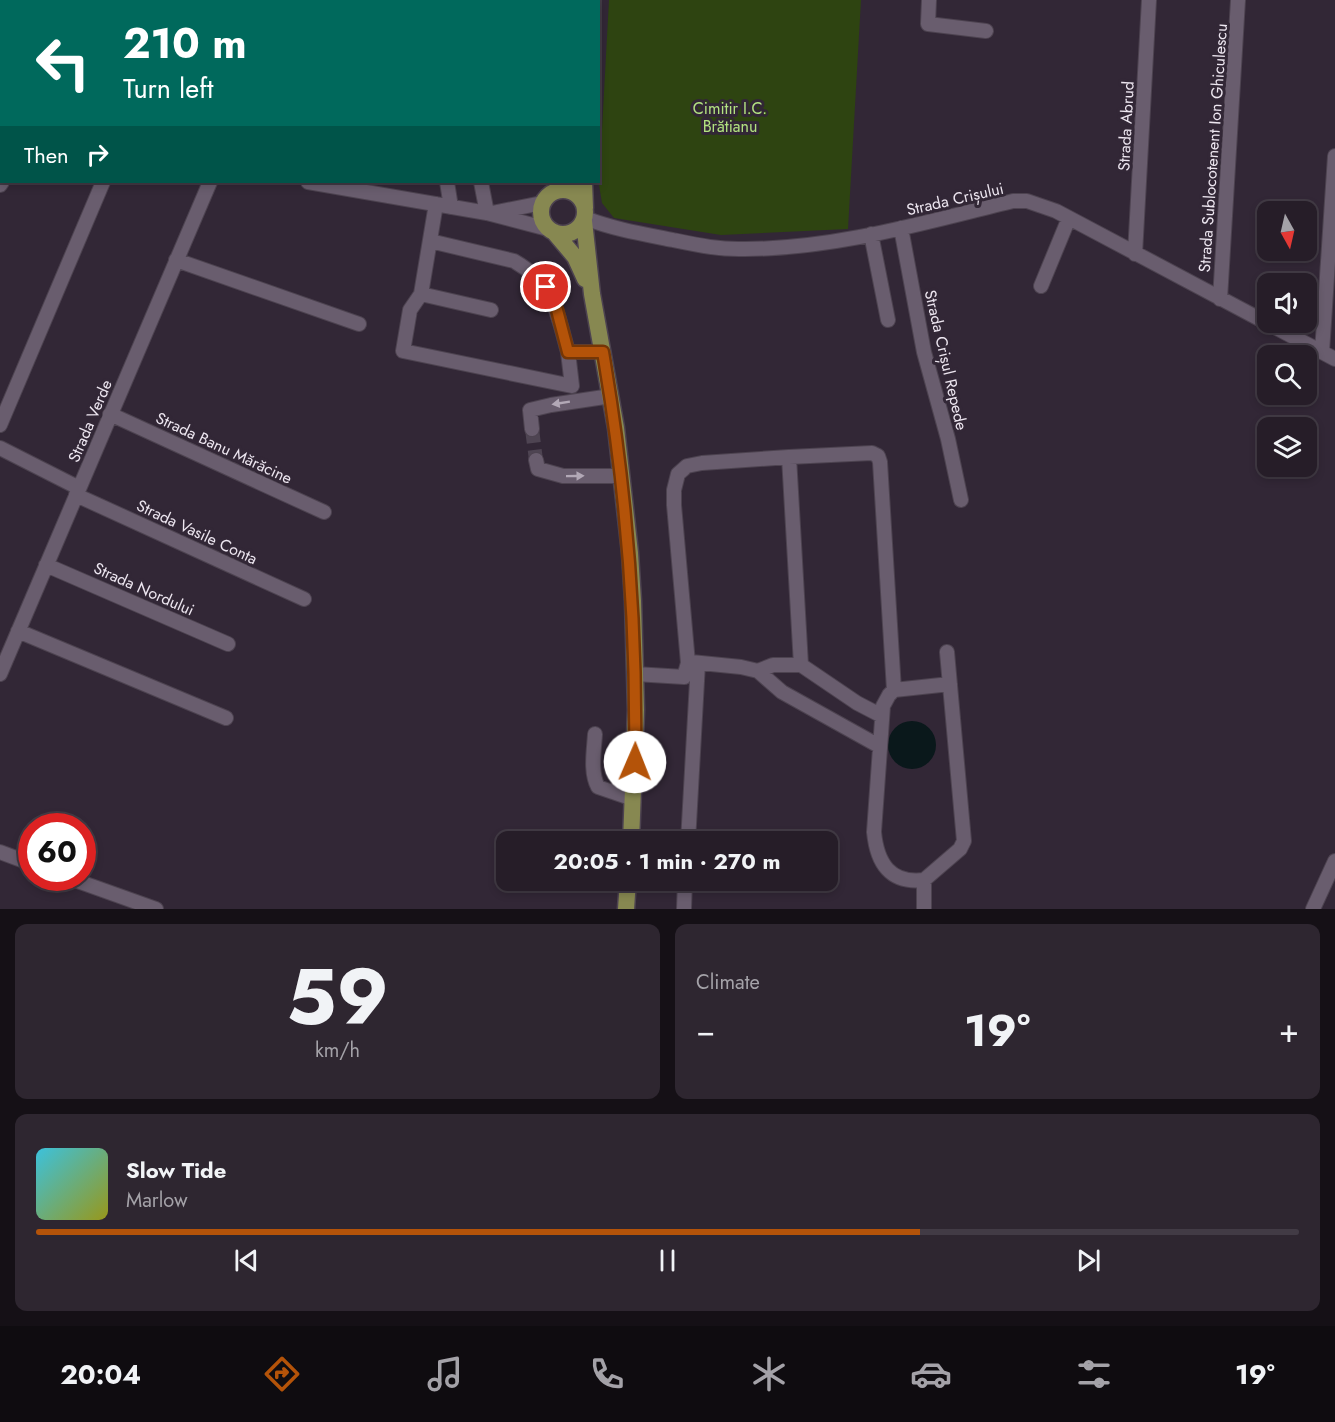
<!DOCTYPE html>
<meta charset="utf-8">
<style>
body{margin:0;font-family:Jost,sans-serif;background:#2e2630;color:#f1f3f6;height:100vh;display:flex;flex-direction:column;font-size:22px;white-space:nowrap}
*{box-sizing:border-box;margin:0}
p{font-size:20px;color:#a4a2a8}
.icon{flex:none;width:33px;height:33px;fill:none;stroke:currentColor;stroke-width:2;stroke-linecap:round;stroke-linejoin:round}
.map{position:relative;height:909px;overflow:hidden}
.details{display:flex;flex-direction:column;gap:15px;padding:15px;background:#151016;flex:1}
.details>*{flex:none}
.top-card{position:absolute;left:0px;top:0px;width:600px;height:183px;box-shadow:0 3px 9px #0003,0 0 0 2px #423b45;background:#00695c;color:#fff;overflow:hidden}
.needle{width:39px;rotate:172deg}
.fabs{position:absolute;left:1257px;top:201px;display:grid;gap:12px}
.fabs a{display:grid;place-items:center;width:60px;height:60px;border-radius:12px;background:#261d28;box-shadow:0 3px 9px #0003,0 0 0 2px #423b45;font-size:30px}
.speed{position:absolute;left:18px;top:813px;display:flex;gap:12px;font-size:30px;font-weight:700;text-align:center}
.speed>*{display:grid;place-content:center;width:78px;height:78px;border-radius:50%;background:#261d28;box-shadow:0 3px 9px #0003,0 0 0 2px #423b45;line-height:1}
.speed .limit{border:9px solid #d22;background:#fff;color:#111}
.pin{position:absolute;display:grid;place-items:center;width:51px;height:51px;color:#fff;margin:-26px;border:3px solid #fff;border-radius:50%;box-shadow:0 2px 6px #0007}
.me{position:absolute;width:66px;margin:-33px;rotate:1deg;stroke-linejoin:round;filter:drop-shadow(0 0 4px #0008)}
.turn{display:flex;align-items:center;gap:21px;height:126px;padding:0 24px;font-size:27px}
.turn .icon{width:78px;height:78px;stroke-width:2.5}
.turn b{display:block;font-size:42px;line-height:51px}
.then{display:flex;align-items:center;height:57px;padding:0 24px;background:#0003;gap:12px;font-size:22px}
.big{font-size:45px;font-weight:700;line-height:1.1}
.details .tile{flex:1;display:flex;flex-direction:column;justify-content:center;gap:9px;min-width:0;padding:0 21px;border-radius:12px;background:#2e2630}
.details .dial{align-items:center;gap:0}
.dial b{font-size:78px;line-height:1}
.song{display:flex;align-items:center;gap:18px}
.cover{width:72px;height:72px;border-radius:9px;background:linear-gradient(135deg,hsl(190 70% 55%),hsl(60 70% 35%))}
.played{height:6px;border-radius:3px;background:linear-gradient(90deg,#b45309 70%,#423b45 70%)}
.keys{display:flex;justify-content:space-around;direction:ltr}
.heat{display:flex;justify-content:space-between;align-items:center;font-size:33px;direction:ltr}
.details .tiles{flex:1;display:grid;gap:15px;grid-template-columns:1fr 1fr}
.tile:last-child{grid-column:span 2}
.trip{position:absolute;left:496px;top:831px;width:342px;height:60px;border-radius:12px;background:#261d28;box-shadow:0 3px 9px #0003,0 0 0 2px #423b45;font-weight:700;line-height:60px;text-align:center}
.dock{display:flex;height:96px;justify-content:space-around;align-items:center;background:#0f0c10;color:#a4a2a8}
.dock .icon{width:42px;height:42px}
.dock .on{color:#b45309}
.dock b{font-size:27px;color:#f1f3f6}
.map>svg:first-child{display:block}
.green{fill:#2e4411}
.water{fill:#0a181b}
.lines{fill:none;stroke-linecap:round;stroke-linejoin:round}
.minor-tunnel{stroke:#4e4452;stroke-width:14;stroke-dasharray:14 7;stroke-linecap:butt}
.minor-casing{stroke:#4d4350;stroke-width:16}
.major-casing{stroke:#4d4350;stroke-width:19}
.minor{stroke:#695d6e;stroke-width:14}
.major{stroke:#878851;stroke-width:16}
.oneway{fill:#b2a8b6}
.route-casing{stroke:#753606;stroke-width:15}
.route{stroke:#b45309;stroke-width:10}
.labels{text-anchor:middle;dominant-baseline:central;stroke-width:6;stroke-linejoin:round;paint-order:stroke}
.park-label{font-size:16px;fill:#b3e381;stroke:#322736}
.street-label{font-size:16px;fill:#ede6f0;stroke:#322736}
</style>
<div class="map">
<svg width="1335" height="909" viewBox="0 0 1335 909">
<rect width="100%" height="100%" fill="#322736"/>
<path class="green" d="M609 0H861L848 229 721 235 614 218 602 203 599 185Z"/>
<path class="water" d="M888 745a24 24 0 1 1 48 0a24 24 0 1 1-48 0Z"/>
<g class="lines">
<path class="minor-tunnel" d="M532 429 536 460"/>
<g class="minor-casing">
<path id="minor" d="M568 0V2
M929 0 928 24 986 31
M75 2 76 0
M180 2V0
M284 2 285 0
M335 2 336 0
M0 53 2 54
M308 182 487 213 548 229
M447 182 451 207
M481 182 487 213
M0 185 2 182
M436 204 421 294 491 310
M492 213 542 203
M585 218C613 229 643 234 673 240 697 245 720 250 745 249 836 249 926 222 1013 201H1027L1056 211 1335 359
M901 228 924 352 948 439 961 500
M871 234 888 320
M430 241 514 261C554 284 557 312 568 352H603
M1135 254 1149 0
M176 260 359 324
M1041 286 1069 218
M421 294 410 310 403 351 572 386 568 352
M1220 299 1238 0
M1322 352 1335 156
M110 414 324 512
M0 425 103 182
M532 429 530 410 551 405 611 396
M0 448 79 488
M536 460 538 469 563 476H622
M76 495 304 599
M46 565 228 644
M18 631 226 718
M688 663 674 505V490L678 474 687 466 702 463 789 457
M801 665 789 457 872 453 878 456 880 462 894 690
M758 671 773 665H801L857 703 882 716
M0 674 210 182
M635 674 684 677 688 663 691 662 741 667 758 671 782 692 879 746
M595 734C594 751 590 772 598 787L633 799
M688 842 698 663
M0 852 32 864
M69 878 156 909
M924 880 960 849 964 841 947 652
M684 909 685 880
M924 909V880C890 884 877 863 874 832L883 706 889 695 894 690 950 684
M1313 909 1335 861"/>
</g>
<g class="major-casing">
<path id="major" d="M514 0V2
M590 2V0
M584 182 585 208
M541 212a22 22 0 1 1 44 0a22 22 0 1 1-44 0Z
M584 221 592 294 616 428 630 553 633 601 636 710 631 842
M554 232 575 257 585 279
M626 909 628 880"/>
</g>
<use href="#minor" class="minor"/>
<use href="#major" class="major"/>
</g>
<defs><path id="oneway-solid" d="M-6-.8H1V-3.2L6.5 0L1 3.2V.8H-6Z" transform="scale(1.5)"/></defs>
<g class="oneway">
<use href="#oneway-solid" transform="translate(561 403) rotate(171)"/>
<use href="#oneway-solid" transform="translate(575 476) rotate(-1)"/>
</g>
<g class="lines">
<g class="route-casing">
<path id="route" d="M546 287 557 310 568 352H603L605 364C627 496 637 628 635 762"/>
</g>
<use href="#route" class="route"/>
</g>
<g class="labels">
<g class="park-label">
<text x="730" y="108">Cimitir I.C.<tspan x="730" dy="18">Brătianu</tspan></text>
</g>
<g class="street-label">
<text transform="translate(1126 126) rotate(-87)">Strada Abrud</text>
<text transform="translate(1213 148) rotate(-86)">Strada Sublocotenent Ion Ghiculescu</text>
<text transform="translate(955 199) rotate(-13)">Strada Crișului</text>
<text transform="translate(946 360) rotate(77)">Strada Crișul Repede</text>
<text transform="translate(90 421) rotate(-67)">Strada Verde</text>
<text transform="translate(224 448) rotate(25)">Strada Banu Mărăcine</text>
<text transform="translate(197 532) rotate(25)">Strada Vasile Conta</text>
<text transform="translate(144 589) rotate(24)">Strada Nordului</text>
</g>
</g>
</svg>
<div class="fabs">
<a><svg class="needle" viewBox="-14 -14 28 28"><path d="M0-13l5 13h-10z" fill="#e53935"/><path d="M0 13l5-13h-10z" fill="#a4a2a8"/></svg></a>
<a><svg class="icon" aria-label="sound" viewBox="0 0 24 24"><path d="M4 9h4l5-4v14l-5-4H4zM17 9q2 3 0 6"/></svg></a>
<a><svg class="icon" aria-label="search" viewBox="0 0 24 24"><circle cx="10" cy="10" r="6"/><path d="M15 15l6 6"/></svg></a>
<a><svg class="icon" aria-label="layers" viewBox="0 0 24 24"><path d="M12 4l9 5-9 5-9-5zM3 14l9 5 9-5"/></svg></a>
</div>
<div class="speed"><div class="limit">60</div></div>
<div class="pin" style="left:546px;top:287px;background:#d93025"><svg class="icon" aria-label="arrive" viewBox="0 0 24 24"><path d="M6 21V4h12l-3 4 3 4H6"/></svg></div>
<svg class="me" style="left:635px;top:762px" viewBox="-20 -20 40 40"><circle r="19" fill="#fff"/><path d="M0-13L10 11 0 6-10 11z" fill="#b45309"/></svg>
<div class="trip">20:05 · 1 min · 270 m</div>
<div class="top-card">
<div class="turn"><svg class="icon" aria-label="left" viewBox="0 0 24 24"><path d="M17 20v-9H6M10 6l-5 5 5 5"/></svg><div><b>210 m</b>Turn left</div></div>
<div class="then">Then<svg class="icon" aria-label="right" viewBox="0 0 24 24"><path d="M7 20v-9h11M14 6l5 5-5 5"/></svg></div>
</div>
</div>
<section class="details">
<div class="tiles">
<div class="tile dial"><b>59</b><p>km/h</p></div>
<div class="tile"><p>Climate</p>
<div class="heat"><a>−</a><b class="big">19°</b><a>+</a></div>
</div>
<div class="tile">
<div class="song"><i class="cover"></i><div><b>Slow Tide</b><p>Marlow</p></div></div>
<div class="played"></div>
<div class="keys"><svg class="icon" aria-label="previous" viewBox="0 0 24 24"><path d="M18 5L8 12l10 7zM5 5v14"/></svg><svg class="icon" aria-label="pause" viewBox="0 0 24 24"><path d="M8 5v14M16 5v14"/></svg><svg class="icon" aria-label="next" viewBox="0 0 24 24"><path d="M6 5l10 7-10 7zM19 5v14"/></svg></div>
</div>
</div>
</section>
<nav class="dock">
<b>20:04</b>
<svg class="icon on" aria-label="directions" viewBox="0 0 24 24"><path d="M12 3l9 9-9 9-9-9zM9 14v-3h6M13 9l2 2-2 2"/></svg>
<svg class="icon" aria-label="music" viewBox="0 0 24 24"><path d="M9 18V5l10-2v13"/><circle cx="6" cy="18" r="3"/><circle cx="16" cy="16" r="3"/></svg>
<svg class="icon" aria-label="phone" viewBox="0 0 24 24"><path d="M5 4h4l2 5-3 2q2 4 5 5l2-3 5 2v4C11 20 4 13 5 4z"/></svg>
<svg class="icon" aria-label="climate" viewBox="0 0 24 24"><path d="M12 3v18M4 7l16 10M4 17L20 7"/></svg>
<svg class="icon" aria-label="car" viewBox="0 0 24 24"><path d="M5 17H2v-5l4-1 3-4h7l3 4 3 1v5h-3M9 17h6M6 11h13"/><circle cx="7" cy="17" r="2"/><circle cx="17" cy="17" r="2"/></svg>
<svg class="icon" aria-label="filters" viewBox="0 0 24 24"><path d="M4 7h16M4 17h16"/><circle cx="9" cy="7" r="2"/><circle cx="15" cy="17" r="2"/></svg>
<b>19°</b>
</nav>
